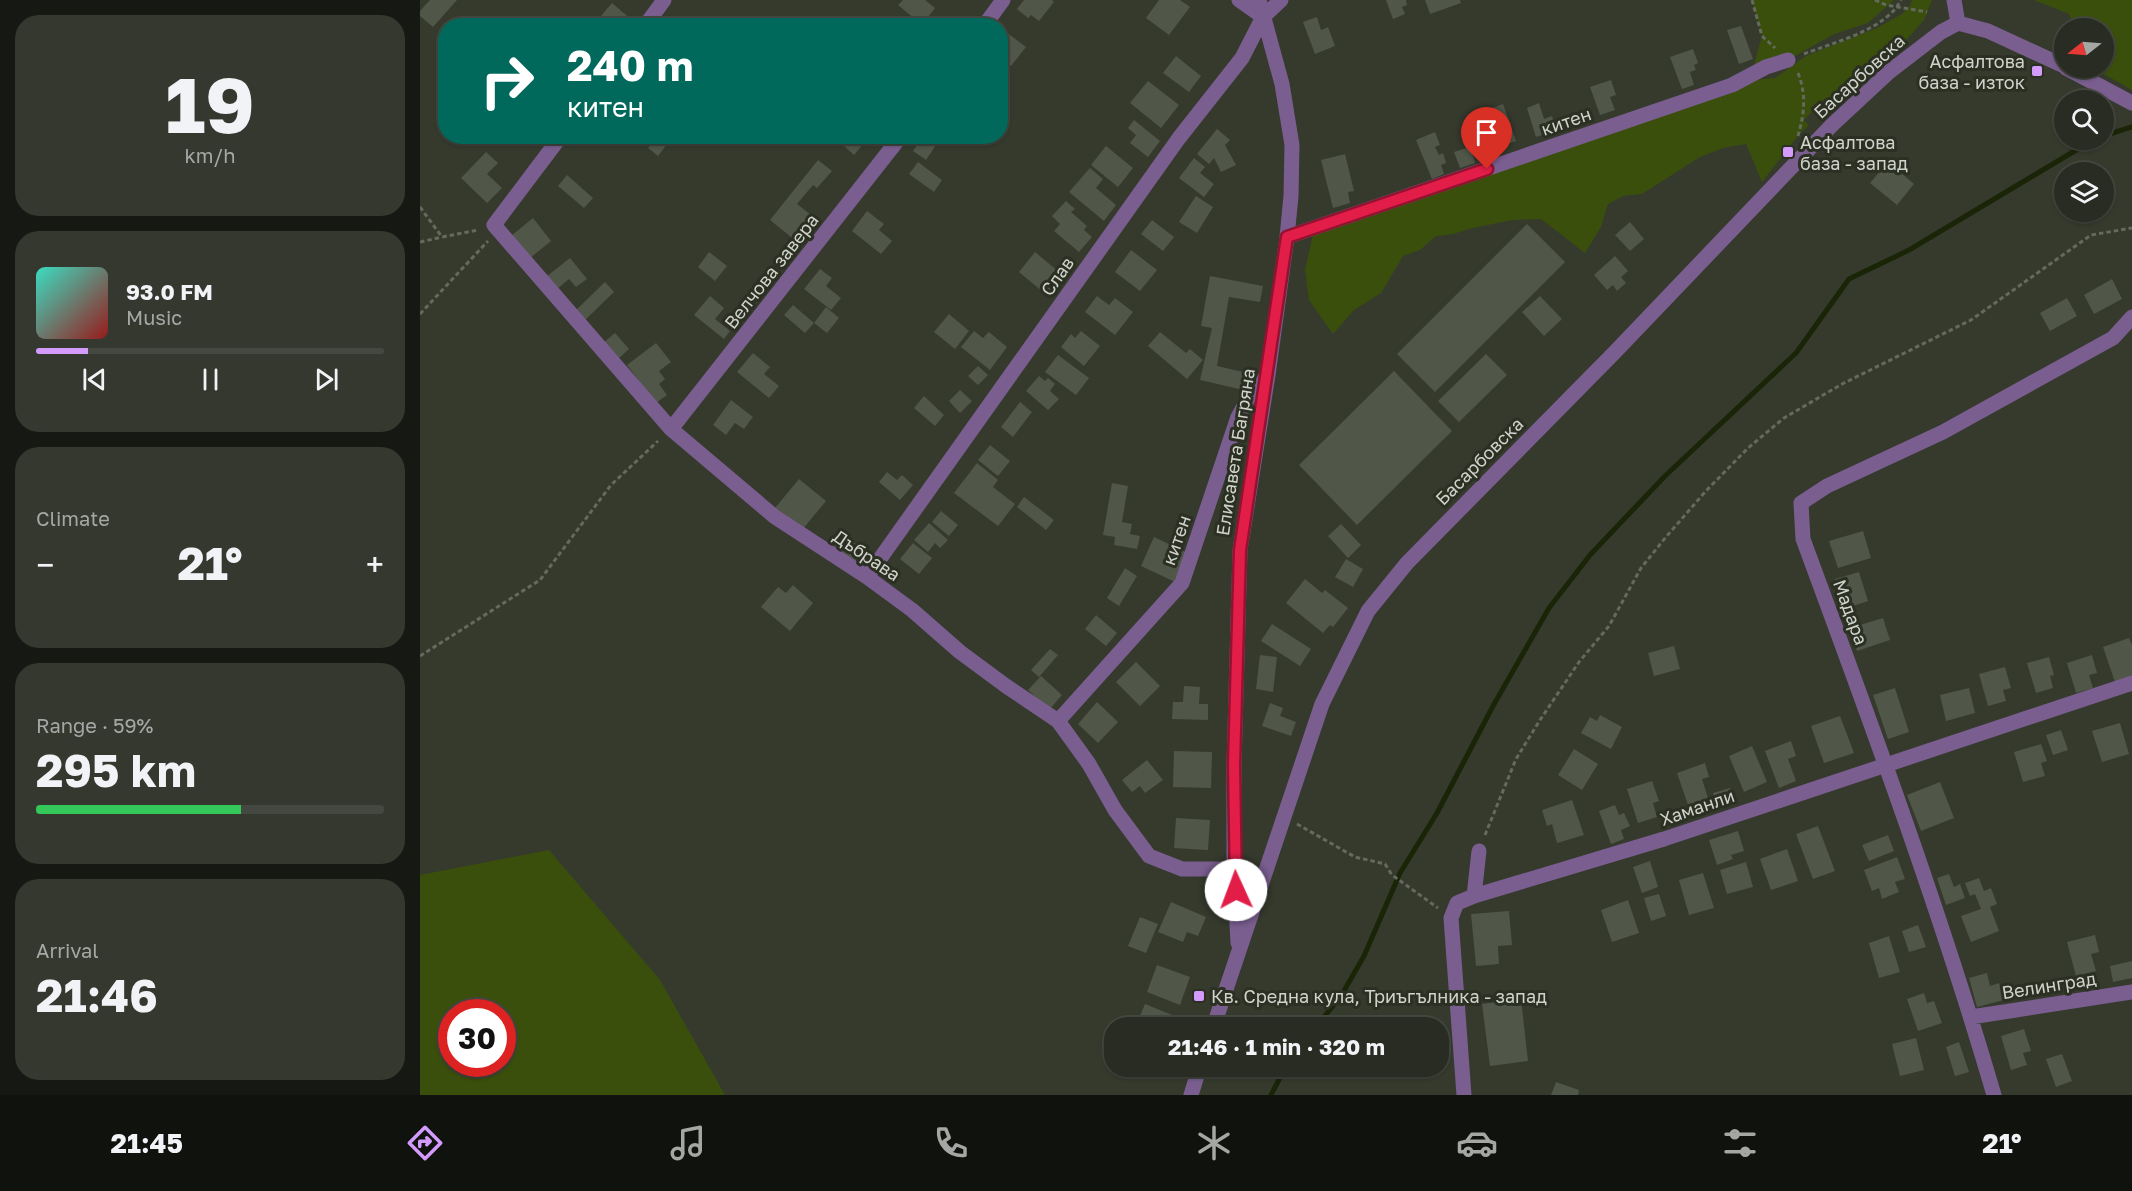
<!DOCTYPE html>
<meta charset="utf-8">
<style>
body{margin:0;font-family:"Golos Text",sans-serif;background:#34382f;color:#f1f3f6;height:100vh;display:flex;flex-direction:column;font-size:22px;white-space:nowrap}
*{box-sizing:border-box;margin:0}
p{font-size:20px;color:#a5a7a5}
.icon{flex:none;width:33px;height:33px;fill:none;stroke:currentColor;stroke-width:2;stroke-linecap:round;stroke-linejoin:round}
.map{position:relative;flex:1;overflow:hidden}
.side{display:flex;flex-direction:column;gap:15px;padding:15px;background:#161813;width:420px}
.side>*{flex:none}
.top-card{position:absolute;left:18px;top:18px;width:570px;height:126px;border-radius:24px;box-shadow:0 2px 4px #0004,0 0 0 2px #444840;background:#00695c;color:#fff;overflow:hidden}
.needle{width:39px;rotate:253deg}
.controls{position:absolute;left:1634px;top:18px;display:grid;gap:12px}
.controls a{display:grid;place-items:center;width:60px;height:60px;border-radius:50%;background:#282c22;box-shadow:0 2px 4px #0004,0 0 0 2px #444840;font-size:30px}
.speed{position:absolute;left:18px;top:999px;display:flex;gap:12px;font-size:30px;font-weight:700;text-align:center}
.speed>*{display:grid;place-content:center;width:78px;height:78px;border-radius:50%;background:#282c22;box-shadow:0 2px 4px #0004,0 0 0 2px #444840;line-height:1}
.speed .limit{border:9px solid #d22;background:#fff;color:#111}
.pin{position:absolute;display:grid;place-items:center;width:51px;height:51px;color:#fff;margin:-62px -26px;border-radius:50% 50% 50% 0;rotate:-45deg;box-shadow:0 0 6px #0007}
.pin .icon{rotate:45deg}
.me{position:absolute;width:66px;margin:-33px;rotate:358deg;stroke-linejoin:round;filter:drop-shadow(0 0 4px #0008)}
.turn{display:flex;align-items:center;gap:21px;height:126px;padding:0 30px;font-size:27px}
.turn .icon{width:78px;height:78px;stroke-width:2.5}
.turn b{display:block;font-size:42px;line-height:51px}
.big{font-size:45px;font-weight:700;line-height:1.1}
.side .widget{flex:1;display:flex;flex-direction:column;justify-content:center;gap:9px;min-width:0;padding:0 21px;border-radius:24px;background:#34382f}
.side .dial{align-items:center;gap:0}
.dial b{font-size:78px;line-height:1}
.song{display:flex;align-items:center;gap:18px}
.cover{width:72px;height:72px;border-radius:9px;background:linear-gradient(135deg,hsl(170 70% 55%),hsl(0 70% 35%))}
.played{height:6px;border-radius:3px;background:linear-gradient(90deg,#d39cfc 15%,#444840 15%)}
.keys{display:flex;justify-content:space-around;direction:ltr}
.heat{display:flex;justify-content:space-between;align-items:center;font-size:33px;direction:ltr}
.charge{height:9px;border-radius:4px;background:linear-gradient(90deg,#34c759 59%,#444840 0)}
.trip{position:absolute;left:684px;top:1017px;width:345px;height:60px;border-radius:24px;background:#282c22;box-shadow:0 2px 4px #0004,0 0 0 2px #444840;font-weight:700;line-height:60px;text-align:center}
.tab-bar{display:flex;height:96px;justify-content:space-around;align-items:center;background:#10120e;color:#a5a7a5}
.tab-bar .icon{width:42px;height:42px}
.tab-bar .current{color:#d39cfc}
.tab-bar b{font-size:27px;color:#f1f3f6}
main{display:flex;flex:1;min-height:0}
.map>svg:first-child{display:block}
.green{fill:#3b4f0d;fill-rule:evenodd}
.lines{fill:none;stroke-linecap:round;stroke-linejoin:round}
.stream{stroke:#1a2407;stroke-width:5}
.building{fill:#505648}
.path{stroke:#656a5e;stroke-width:3;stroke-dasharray:4.5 3;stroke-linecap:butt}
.minor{stroke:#7a5e90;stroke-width:15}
.route-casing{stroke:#92132f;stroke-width:15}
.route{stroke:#e11d48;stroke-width:10}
.poi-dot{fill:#d39cfc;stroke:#2b3023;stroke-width:2}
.labels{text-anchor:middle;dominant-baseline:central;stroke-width:6;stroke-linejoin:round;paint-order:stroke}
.poi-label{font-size:18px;fill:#d0d3cb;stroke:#2b3023;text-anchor:start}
.street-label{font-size:18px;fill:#d0d3cb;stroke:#2b3023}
</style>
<main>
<section class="side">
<div class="widget dial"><b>19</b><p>km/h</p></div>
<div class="widget">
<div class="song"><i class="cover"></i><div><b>93.0 FM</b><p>Music</p></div></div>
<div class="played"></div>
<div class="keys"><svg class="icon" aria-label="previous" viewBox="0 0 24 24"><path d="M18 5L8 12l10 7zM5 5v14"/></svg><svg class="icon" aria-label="pause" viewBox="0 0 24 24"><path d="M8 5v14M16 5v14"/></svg><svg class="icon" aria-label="next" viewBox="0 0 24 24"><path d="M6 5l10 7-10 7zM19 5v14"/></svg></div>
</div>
<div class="widget"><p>Climate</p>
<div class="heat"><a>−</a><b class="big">21°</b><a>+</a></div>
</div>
<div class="widget"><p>Range · 59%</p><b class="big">295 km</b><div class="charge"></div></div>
<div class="widget"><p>Arrival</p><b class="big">21:46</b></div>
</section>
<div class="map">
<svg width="1712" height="1095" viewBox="0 0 1712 1095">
<rect width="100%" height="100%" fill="#353a2d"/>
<path class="green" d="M1332 0H1474L1448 23 1414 34 1368 60 1331 76 1342 36Z
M1492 0H1512L1504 20 1487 39 1464 59 1424 99 1411 106 1403 100 1384 120 1389 126 1381 132 1342 182 1326 144 1303 148 1280 157 1222 194 1203 196 1188 204 1181 227 1165 253 1121 219 1092 220 1053 228 1033 234 1016 236 1000 250 983 256 961 293 934 310 913 334 889 300 885 270 895 226 1324 81 1355 78 1386 56 1457 28 1482 14 1490 6Z
M1614 0H1712V90L1673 68H1683V28H1649L1652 21 1649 14Z
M129 850 240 980 305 1095H0V875ZM82 1012V1064H32V1012Z"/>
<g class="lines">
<path class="stream" d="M1683 136 1712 127
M895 1028 921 996 944 956 980 873 1017 813 1073 706 1129 608 1170 555 1245 476 1376 353 1429 279 1489 250 1673 140
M851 1095 866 1066"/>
</g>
<path class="building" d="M10 0H37L13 27 0 16V11Z
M483 0H505L515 8 502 25 478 5Z
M604 0H632L634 2 619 21 611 15 608 18 597 9Z
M739 0H760L770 7 749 35 726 18Z
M966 0H986L987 5 982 7 985 14 973 19Z
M1005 0H1040L1041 3 1010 14Z
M192 3 213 21 209 26H192L181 16Z
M897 17 901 30 908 27 915 46 895 54 883 22Z
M1321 26 1333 59 1319 64 1307 30Z
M582 29 606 47 591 66 580 57V31Z
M1273 49 1278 63 1274 65 1276 70 1270 72 1274 85 1262 89 1250 57Z
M756 56 781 76 769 92 743 73Z
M1191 80 1196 95 1190 97 1195 110 1180 115 1170 87Z
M728 81 759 105 741 128 710 103Z
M1119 103 1124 119 1132 116 1136 130 1116 137 1107 108Z
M1083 104 1096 141 1067 151 1054 115Z
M714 120 740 141 728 157 710 143 716 135 708 128Z
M797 129 810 140 805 145 816 165 801 172 794 158 789 164 777 154Z
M1015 132 1020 145 1015 147 1019 155 1023 153 1026 163 1021 165 1024 174 1012 179 996 140Z
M238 136 247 144 238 156 228 148Z
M413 136H450L434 155Z
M503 136H522L506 160 493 151Z
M686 146 713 168 698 187 671 165Z
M1050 147 1055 163 1040 168 1034 152Z
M66 152 78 163 67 174 82 188 67 203 41 178Z
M925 154 934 191 928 192 930 203 913 208 901 160Z
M774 158 785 167 780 173 794 184 784 197 759 178Z
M398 160 412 171 397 188 393 185 377 204 395 218 376 241 350 220Z
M498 162 522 180 514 192 489 174Z
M1468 162 1494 184 1477 205 1450 183Z
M670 168 683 179 676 188 696 205 684 221 649 192Z
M147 175 173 198 164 208 138 186Z
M776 196 793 207 777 233 759 222Z
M646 201 655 209 651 212 667 226 664 230 672 237 659 252 634 231 640 224 632 216Z
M447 211 464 224 459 230 472 241 461 254 432 231Z
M113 218 131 241 109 259 91 236Z
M732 220 754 237 743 251 721 234Z
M1210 222 1224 239 1210 251 1195 235Z
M1107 224 1145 262 1015 392 977 354Z
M711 250 737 270 720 291 695 272Z
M289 252 307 266 295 281 278 267Z
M615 252 645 277 629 297 599 272Z
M1195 256 1208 271 1201 277 1206 283 1197 291 1193 285 1187 290 1174 275Z
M150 258 167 279 156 287 149 279 136 290 126 277Z
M400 269 412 278 406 286 421 298 411 310 384 289Z
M790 276 843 286 840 302 809 297 797 366 832 374 828 391 780 380 792 328 781 326Z
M1692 279 1702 299 1674 314 1664 295Z
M185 282 194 292 164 321 155 311Z
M290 296 304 308 295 319 310 331 304 339 274 315Z
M677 296 689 305 695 298 713 312 695 335 665 312Z
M1120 296 1142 319 1124 336 1102 312Z
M1647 298 1657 316 1630 331 1620 313Z
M373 305 394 323 385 333 364 315Z
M406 307 419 318 407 333 394 323Z
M529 314 549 331 535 349 514 332Z
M554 331 563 338 569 332 587 347 570 370 541 347Z
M661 331 680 346 664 366 641 347 651 334 655 338Z
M740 332 766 353 770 349 783 360 767 379 728 346Z
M195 333 209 349 197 360 182 344Z
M236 343 251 362 239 371 245 379 239 384 247 395 236 403 207 365Z
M333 353 350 367 344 374 359 386 349 398 317 372Z
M1066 354 1087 375 1039 422 1018 401Z
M638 355 669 378 656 395 625 372Z
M558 366 568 375 558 385 548 376Z
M974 371 1032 431 937 525 879 465Z
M619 376 625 381 628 378 635 384 630 391 639 399 628 410 606 391Z
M540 390 552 401 540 413 529 401Z
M504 396 524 415 515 426 494 408Z
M311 400 333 417 324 429 315 423 306 435 293 425Z
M600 402 612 412 593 437 581 427Z
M570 445 590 461 578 476 558 460Z
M557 463 578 480 573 487 595 504 578 526 534 493Z
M467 472 477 480 482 475 493 485 480 500 459 482Z
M379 479 406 501 382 530 355 508Z
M692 483 708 486 702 522 712 524 710 534 720 536 717 549 694 545 695 537 683 535Z
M604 497 634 520 626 530 597 507Z
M521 511 538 525 529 536 512 522Z
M509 523 528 540 520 548 515 543 508 552 494 540Z
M921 524 941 545 928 558 908 536Z
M1443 531 1451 558 1418 568 1409 541Z
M423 534 443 550 435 562 414 546Z
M734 537 768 553 755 582 721 566Z
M493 543 512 558 499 574 480 559Z
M926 559 943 569 933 587 915 577Z
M705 568 717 576 699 606 687 598Z
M1439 572 1448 601 1424 609 1415 579Z
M885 579 902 593 905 590 928 608 913 627 910 625 903 633 866 603Z
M373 585 393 603 370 631 341 607 358 587 366 593Z
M676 615 697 633 686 646 665 629Z
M1463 618 1470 640 1437 651 1430 628Z
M852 624 891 649 880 666 841 641Z
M1709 638 1712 645V679L1696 685 1683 647Z
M1254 646 1260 669 1234 676 1228 653Z
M630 649 638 655 619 677 611 670Z
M840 655 857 657 853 692 836 689Z
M1672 655 1677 673 1669 675 1673 688 1656 693 1647 663Z
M1629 657 1634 675 1630 676 1633 688 1616 693 1607 663Z
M716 662 740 686 720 706 696 682Z
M1585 667 1591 688 1583 690 1586 701 1568 706 1559 674Z
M621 676 642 695 629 710 608 690Z
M764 686 780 687 779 704H788V720L752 719 753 702H763Z
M1475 688 1489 732 1468 739 1453 695Z
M1549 688 1555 713 1526 721 1520 695Z
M677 702 698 722 678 743 658 724Z
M850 703 863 708 860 716 876 722 871 736 842 726Z
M1180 715 1202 727 1191 749 1161 733 1170 717 1177 721Z
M1420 716 1434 753 1404 763 1391 726Z
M1700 723 1709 754 1682 762 1672 731Z
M1641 730 1648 750 1633 755 1626 735Z
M1371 741 1376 756 1368 759 1376 781 1359 788 1345 751Z
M1621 744 1627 761 1621 763 1625 776 1603 782 1594 752Z
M1332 746 1347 782 1324 792 1309 756Z
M1154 749 1178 764 1162 790 1138 775Z
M754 751 792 752 791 788 753 787Z
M727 760 743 780 725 793 720 786 712 792 702 780Z
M1285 763 1289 777 1282 779 1288 798 1268 805 1257 773Z
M1232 781 1239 801 1233 803 1237 817 1218 823 1207 789Z
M1520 782 1534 818 1501 831 1487 795Z
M1310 788 1315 802 1298 808 1293 793Z
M1152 800 1164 835 1137 843 1132 824 1127 826 1122 810Z
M1195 805 1199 815 1204 813 1210 826 1201 830 1204 839 1191 844 1179 811Z
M756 818 790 820 788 850 754 848Z
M1398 826 1415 871 1393 879 1376 834Z
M1318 831 1324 851 1311 855 1313 859 1297 865 1289 840Z
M1468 835 1474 851 1449 861 1442 845Z
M1367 849 1378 881 1351 890 1340 859Z
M1477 857 1485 879 1475 882 1479 892 1462 899 1459 888 1452 891 1444 870Z
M1230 861 1238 887 1222 893 1213 867Z
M1326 862 1333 887 1307 894 1300 870Z
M1283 873 1294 908 1269 915 1259 880Z
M1529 874 1534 887 1540 884 1545 898 1526 905 1517 878Z
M1559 878 1564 891 1571 888 1577 904 1570 907 1579 931 1551 942 1541 916 1561 909 1555 894 1550 896 1545 883Z
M1239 894 1246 916 1231 921 1224 898Z
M1208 900 1219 933 1192 942 1181 910Z
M751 902 786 917 778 936 767 932 763 942 738 932Z
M1089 911 1092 945 1078 946 1079 964 1056 966 1051 914Z
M720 917 738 924 726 953 708 946Z
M1498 925 1506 947 1489 952 1482 931Z
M1675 935 1679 952 1671 954 1676 971 1656 976 1647 942Z
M1469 936 1480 972 1459 978 1449 943Z
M1712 961V978L1693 982 1690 966Z
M737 965 770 977 760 1005 727 992Z
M1567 973 1570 986 1579 983 1584 1000 1557 1007 1549 978Z
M1504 993 1507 1003 1514 1001 1522 1023 1498 1031 1487 999Z
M1101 999 1108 1061 1070 1066 1062 1004Z
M725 1004 757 1017 752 1028H715Z
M1604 1029 1611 1051 1603 1053 1607 1065 1591 1070 1581 1036Z
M1496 1038 1504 1070 1480 1076 1472 1044Z
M1539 1042 1549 1072 1535 1076 1526 1047Z
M1642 1054 1652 1081 1636 1087 1626 1059Z
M1136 1082 1159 1090 1158 1095H1131Z"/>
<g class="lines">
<path class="path" d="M1332 0 1342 36 1355 48
M1455 0 1466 5 1507 12
M1384 54C1414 42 1466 30 1481 0
M1378 73C1387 96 1384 114 1378 136
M0 207 22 237 58 230
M0 242 22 237
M0 314 68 241
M0 656 120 580 191 485 238 441
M877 824 935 857 965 864 972 875 1018 908
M1065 835 1096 759 1120 720 1159 662 1189 626 1221 568 1246 537 1285 492 1328 448 1364 418 1422 384 1551 320 1671 235 1712 228"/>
<path class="minor" d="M819 0 843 17
M1534 0 1538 23
M225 26 244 0
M564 26 583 0
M1646 68 1712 103
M141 136 74 225 251 429 355 517 447 577 492 610 540 652 586 686 638 721 669 764 695 810 729 856 762 869H814
M867 237 1312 85 1346 67 1368 60
M251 429 481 136
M447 577 759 138 822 58 843 17 861 0
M638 721 762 583 818 417 830 395 848 375
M1054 896 1059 851
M818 943 814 869V765L820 550 848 375 867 237 871 196 872 145 862 84 839 0
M1551 1017 1712 992
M793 1028 902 704 948 611 987 563 1194 353 1412 125 1469 72 1521 32 1538 23 1568 31 1644 66
M771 1095 780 1066
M1044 1095 1031 918 1037 903 1054 896 1244 839 1712 683
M1574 1095C1519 907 1451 723 1383 539L1381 503 1407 486 1523 432 1693 338 1712 317"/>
</g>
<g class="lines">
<g class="route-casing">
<path id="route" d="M816 890 814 765 820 550 867 237 1067 169"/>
</g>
<use href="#route" class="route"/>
</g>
<g class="poi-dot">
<rect x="1611" y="65" width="12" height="12" rx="3"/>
<rect x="1362" y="146" width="12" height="12" rx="3"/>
<rect x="773" y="990" width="12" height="12" rx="3"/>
</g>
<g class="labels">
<g class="poi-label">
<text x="1605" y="61" text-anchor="end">Асфалтова<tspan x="1605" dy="21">база - изток</tspan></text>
<text x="1380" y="142">Асфалтова<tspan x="1380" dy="21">база - запад</tspan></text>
<text x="791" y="996">Кв. Средна кула, Триъгълника - запад</text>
</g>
<g class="street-label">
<text transform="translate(1439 76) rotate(-42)">Басарбовска</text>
<text transform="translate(1146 121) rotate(-19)">китен</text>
<text transform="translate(351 271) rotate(-52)">Велчова завера</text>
<text transform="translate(637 276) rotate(-55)">Слав</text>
<text transform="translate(815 452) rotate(-81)">Елисавета Багряна</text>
<text transform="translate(1059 461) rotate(-45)">Басарбовска</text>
<text transform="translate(756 540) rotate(-71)">китен</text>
<text transform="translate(447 555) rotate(34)">Дъбрава</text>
<text transform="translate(1431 612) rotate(70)">Мадара</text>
<text transform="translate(1277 807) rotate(-19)">Хаманли</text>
<text transform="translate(1629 985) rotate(-9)">Велинград</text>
</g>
</g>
</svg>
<div class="controls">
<a><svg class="needle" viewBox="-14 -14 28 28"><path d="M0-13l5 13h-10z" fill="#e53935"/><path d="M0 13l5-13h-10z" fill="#a5a7a5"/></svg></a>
<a><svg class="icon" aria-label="search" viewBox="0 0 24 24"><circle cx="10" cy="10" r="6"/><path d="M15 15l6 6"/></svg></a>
<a><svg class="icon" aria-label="layers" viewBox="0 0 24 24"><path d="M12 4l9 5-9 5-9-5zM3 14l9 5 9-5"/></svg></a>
</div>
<div class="speed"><div class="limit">30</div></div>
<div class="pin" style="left:1067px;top:169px;background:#d93025"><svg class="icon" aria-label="arrive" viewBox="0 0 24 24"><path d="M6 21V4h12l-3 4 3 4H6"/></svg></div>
<svg class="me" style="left:816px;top:890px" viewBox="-20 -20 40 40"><circle r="19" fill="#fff"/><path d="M0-13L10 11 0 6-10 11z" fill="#e11d48"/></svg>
<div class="trip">21:46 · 1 min · 320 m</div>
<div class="top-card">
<div class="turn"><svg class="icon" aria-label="right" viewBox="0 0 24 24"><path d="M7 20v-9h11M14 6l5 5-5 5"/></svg><div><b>240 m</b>китен</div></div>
</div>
</div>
</main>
<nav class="tab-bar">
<b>21:45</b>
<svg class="icon current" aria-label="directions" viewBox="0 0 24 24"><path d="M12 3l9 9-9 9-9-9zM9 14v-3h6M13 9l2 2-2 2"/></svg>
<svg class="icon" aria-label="music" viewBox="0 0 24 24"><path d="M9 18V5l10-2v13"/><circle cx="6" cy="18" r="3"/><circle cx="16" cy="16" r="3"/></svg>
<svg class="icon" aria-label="phone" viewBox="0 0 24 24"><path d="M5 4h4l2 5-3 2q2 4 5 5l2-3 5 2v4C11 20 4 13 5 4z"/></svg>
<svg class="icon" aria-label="climate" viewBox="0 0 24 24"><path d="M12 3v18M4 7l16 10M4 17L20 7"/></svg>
<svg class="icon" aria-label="car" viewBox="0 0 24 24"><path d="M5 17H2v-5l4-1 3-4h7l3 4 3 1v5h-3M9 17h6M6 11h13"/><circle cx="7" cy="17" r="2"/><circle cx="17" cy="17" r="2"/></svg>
<svg class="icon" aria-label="filters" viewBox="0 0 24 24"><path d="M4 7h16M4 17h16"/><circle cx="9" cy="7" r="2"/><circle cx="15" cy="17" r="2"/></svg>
<b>21°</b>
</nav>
